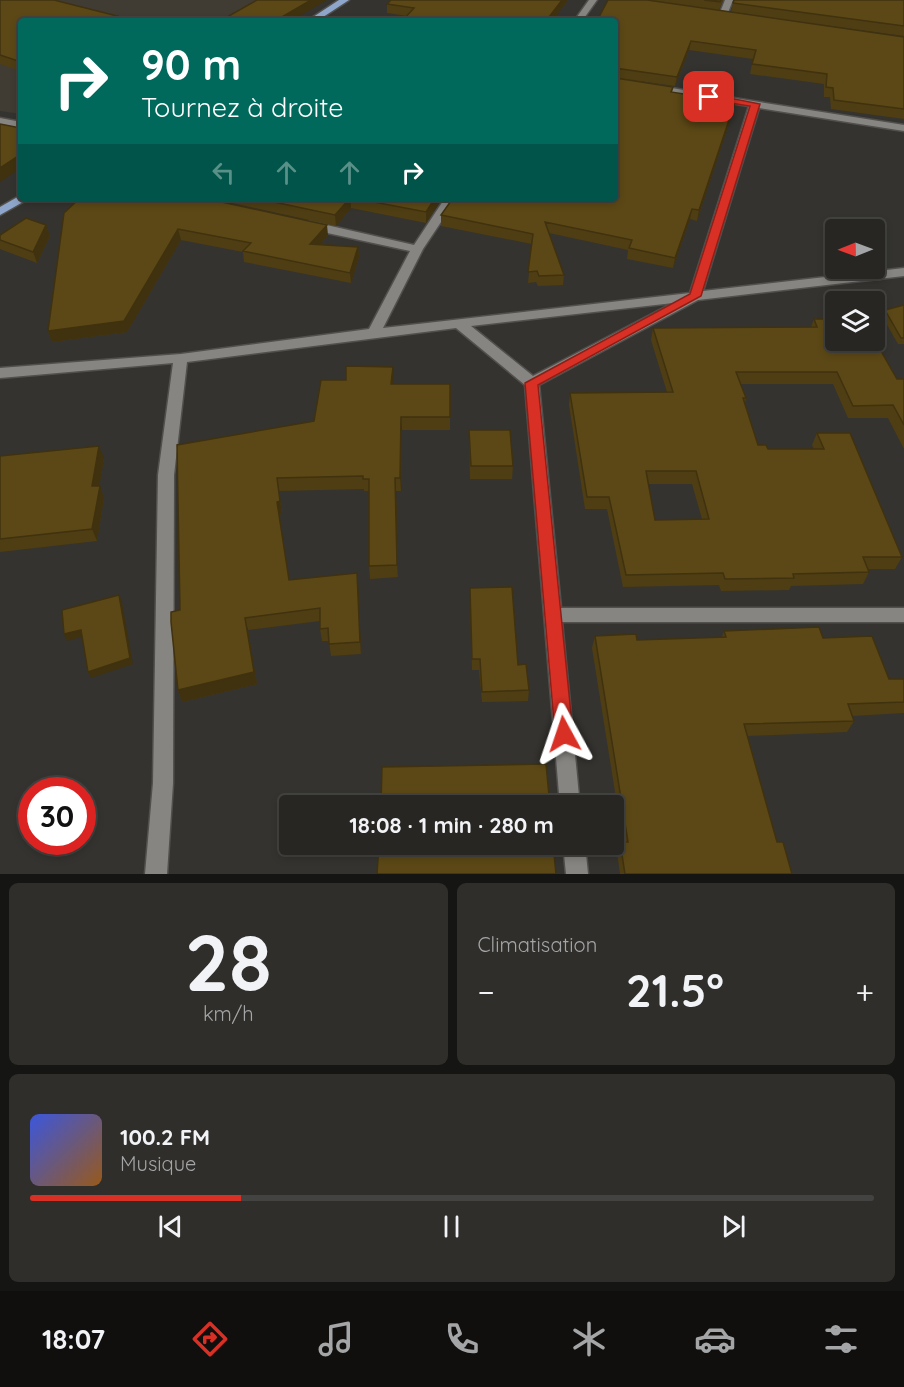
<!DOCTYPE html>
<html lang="fr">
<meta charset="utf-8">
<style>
body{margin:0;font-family:Quicksand,sans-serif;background:#2f2e2b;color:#f1f3f6;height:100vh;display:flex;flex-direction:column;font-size:22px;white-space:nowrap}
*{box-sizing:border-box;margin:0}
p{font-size:20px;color:#a4a5a6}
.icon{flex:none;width:33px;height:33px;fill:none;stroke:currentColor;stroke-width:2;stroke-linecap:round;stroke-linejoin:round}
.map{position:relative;height:874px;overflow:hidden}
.sheet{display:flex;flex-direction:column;gap:9px;padding:9px;background:#151513;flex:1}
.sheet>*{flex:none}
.top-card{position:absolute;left:18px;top:18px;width:600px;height:183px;border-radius:6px;box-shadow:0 3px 9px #0003,0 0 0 2px #434341;background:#00695c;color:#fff;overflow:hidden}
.needle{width:39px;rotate:269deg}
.controls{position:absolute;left:825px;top:219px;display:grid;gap:12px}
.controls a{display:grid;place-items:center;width:60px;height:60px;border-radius:6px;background:#272623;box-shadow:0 3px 9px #0003,0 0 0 2px #434341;font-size:30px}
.speed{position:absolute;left:18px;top:777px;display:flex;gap:12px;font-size:30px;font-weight:700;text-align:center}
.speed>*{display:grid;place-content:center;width:78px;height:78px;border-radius:50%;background:#272623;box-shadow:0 3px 9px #0003,0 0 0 2px #434341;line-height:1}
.speed .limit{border:9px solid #d22;background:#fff;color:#111}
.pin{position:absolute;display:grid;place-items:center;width:51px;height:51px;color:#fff;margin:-26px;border-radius:12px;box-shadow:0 3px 9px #0006}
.me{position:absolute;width:66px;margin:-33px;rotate:355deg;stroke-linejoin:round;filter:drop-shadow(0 0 4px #0008)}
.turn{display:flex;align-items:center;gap:21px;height:126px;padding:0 24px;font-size:27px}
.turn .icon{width:78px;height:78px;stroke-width:2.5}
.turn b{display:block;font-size:42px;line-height:51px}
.lanes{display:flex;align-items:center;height:57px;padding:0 24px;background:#0003;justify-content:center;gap:30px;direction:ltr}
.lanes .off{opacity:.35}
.big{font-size:45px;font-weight:700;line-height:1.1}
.sheet .widget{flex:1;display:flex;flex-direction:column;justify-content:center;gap:9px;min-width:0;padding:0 21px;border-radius:9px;background:#2f2e2b}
.sheet .dial{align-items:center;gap:0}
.dial b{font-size:78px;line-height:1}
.song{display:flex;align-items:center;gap:18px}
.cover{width:72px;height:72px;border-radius:9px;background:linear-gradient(135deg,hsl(230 70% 55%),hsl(30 70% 35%))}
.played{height:6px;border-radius:3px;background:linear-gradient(90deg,#d93025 25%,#434341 25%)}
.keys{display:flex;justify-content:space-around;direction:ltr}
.heat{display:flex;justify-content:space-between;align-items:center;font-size:33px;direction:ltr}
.sheet .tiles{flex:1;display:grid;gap:9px;grid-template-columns:1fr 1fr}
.widget:last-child{grid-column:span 2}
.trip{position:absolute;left:279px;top:795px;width:345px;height:60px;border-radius:6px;background:#272623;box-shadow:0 3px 9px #0003,0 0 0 2px #434341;font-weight:700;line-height:60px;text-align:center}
.tab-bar{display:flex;height:96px;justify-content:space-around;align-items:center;background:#100f0e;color:#a4a5a6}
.tab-bar .icon{width:42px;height:42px}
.tab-bar .current{color:#d93025}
.tab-bar b{font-size:27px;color:#f1f3f6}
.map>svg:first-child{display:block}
.built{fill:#403c33}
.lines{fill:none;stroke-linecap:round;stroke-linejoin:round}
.minor-casing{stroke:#51504d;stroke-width:3}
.major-casing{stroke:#51504d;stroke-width:3}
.minor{fill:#878581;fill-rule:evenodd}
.major{fill:#8fa6cc;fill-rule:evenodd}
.wall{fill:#4f3e13;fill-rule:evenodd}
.shaded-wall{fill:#40320f}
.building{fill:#5c4816;stroke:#40320f;stroke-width:1.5;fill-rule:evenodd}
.route{fill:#d93025;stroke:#8d1f18;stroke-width:1.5}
</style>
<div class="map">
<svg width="904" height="874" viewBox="0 0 904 874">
<rect width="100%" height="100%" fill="#34332f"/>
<path class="built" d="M42 0H309L274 21H21V114L0 111V23Z"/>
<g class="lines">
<g class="minor-casing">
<path id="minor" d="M589 0H597L582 21H574Z
M725 0H733L727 15 723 18 719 15Z
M615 79 904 125V131L759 108 703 291 904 268V276L698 300 539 385 561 608H904V622H562L580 806H560L525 385 456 328 187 362 174 475 173 783 167 874H145L153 783 158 475 173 363 0 378V368L181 354 369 329 410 251 309 229 303 225 309 221 414 245 445 198H457L423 249 383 328 690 293 749 106 615 85ZM673 303 533 376 471 326Z
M0 118 21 122V128L0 124Z
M563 844H585L588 874H566Z"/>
</g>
<g class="major-casing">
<path id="major" d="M339 0H349L317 21H307Z
M21 195V198H30L0 215V207Z"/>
</g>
<use href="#minor" class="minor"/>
<use href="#major" class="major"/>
</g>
<path class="wall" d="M0 0 21 21V71L0 64Z
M391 0H568L552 21 407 16 387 13V4Z
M608 0H723L719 10 731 12 733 3 904 0V36L742 14 904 37V119L831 109 830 97H824V84L750 74 753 59 689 50 675 86 616 78 673 87 672 92 733 111 697 221 690 219 673 268 627 259 628 250 549 233 564 275 563 285 538 286 536 282 528 283 532 244 441 226V215L615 198Z
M210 198H442L426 223 351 208 336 226Z
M139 200 328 235 320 245 358 247 359 257 351 283 244 262 243 252 181 240 127 332 52 342 48 331Z
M46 225 50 236 37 263 0 249V235Z
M904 305V344H898L882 316 885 310Z
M814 319 897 379H904V449L888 418H848L833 384H741L746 398 745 404 758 445 768 449H814L812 445 817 433 902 557 895 569H868L869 572 863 584 791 586 789 590 721 591 719 585 623 587 607 509H585L569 405 570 393 667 392 651 340 653 328 811 327ZM648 484H692L702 519 655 520Z
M394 380 393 384H450V430H402L401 491H396L398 577 370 579 369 566V491H364V489L279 491 282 514 279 515 289 580 357 573 361 654 331 656 329 641H322L320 629V621L248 630 257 684 182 702 178 690 180 610 314 421Z
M469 430 513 466 512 479H470Z
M0 456 104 458 99 486 104 498 97 541 0 552Z
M470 588 518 665 529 690 528 701 482 702 479 670H472Z
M724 631 823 638 889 679H904V713L852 716 854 721 847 732 748 736 777 842 792 874H620L617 852 620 842H623L592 648 595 636 637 640 722 637Z"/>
<path class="shaded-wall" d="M311 0H327L291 21H275Z
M562 0H568L552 21H546Z
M117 16 118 21H106Z
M691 41 689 50 675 86 677 77Z
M735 102 733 111 697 221 699 210Z
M21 154V168L0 182V168Z
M351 198V208L336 226 335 215Z
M435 198H442L426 223V212Z
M692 209 690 219 673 268 675 258Z
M46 225 50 236 37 263 33 252Z
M327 225 328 235 312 255 310 244Z
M178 229 181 240 127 332 52 342 48 331Z
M358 247 359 257 351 283 350 273Z
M393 367 394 380 392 397 391 384Z
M401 417 402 430 401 491 400 478Z
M99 446 104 458 97 499 92 486Z
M277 478 282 514 279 515 291 592 277 502Z
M395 478 396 491 398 577 397 565Z
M100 486 104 498 97 541 92 529Z
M357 573 358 585 361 654 360 642Z
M119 595 122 602 133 664 91 678 88 672Z
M245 618 248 630 257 684 182 702 178 690Z
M81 630 84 636 67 641 64 634Z"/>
<path class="building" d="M0 0H54L117 16 106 21H21V62L0 55Z
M257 0H311L275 21H220Z
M391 0H562L546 21H402L414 8 387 4Z
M608 0H647L904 37V109L834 100 833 88 826 87 827 74 752 64 756 50 691 41 677 77 615 68V21H597Z
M704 0H721L720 2Z
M734 0H904V26L733 3Z
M615 71 616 78 673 87 671 92 735 102 699 210 692 209 675 258 629 248 632 240 545 222 564 275 539 276 537 271 528 272 533 234 441 215 453 198H615Z
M0 124 21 128V154L0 168Z
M80 198H128L139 200 142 198H203L327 225 310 244 358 247 350 273 243 251 251 243 178 229 124 321 48 331 64 213Z
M255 198H350L335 215Z
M353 198H435L426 212Z
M26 218 46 225 33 252 0 240V235Z
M904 305V338H901L885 310Z
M814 319H836V340H874V339L897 379H904V425L893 405 853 406 837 372H736L746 398H743L758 445H766L768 449H824L817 433H850L902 557H863L869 572 793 574 794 578 725 579 723 573 626 575 609 497H587L570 393 673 392 653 328 817 327ZM646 471H696L709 519 655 520Z
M346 366 393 367 391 384H450V417H401L400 478H395L397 565 369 566V479H363V476L277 478 280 501 277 502 289 580 357 573 360 642 329 644 328 628 320 629V608L245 618 254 672 178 690 171 622V612L180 610 177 445 314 421 321 380H346Z
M469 430H510L513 466H471Z
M99 446 92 486H100L92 529 0 539V456Z
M512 587 518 665 526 664 529 690 482 692 480 659H472L470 588Z
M119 595 130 658 88 672 81 630 64 634 62 610Z
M819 627 823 638 872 636 889 679H904V702L848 704 854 721 744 724 777 842H783L792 874H625L620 842H628L595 636 636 634 637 640 726 637 724 631Z
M546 764 550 806H381L382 767Z
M379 844H553L556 874H377Z"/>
<path class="route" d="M709 94 760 104 701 296 538 385 573 734 570 740 564 742 558 740 555 734 525 383 690 294 750 106 705 99 704 97Z"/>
</svg>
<div class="controls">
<a><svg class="needle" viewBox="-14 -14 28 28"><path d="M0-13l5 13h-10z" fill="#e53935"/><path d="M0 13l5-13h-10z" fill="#a4a5a6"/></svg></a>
<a><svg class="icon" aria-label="layers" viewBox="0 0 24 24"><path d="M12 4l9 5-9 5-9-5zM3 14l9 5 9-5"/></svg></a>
</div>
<div class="speed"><div class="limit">30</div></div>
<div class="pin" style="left:709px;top:97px;background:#d93025"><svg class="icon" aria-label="arrive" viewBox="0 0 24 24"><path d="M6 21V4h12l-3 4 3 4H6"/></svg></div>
<svg class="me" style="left:564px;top:734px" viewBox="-20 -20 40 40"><path d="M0-17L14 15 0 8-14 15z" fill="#d93025" stroke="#fff" stroke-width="4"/></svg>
<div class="trip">18:08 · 1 min · 280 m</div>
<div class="top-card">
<div class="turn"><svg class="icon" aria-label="right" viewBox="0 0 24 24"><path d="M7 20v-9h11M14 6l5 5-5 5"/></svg><div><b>90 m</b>Tournez à droite</div></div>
<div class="lanes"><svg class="icon off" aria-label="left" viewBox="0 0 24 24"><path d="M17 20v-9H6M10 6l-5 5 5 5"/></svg><svg class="icon off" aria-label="ahead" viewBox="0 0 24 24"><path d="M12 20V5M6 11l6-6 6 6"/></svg><svg class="icon off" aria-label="ahead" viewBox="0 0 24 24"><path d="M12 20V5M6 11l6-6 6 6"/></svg><svg class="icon" aria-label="right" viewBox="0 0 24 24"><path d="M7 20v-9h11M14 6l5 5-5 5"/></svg></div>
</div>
</div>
<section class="sheet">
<div class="tiles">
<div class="widget dial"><b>28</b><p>km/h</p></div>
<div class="widget"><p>Climatisation</p>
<div class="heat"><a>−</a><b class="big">21.5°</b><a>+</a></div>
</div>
<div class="widget">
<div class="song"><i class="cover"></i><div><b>100.2 FM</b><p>Musique</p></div></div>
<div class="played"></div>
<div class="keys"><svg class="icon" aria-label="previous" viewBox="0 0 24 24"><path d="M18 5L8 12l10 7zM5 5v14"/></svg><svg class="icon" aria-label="pause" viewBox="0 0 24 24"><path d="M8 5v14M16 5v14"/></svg><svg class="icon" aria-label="next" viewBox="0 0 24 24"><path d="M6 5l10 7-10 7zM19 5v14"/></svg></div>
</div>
</div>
</section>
<nav class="tab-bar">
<b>18:07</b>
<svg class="icon current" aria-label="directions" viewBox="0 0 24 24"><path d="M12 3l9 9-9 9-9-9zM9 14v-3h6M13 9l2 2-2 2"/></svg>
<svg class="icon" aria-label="music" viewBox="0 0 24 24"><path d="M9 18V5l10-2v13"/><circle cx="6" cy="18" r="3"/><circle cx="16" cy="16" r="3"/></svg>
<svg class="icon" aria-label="phone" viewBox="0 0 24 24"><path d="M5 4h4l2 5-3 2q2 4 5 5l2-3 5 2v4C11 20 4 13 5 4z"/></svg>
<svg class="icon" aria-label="climate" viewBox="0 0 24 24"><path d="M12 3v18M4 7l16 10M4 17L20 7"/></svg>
<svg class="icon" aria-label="car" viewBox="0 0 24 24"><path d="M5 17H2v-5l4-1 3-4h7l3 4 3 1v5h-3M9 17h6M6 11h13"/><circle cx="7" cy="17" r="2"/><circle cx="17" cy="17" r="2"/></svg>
<svg class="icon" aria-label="filters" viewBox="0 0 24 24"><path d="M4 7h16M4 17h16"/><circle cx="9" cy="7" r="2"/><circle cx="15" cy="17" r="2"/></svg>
</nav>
